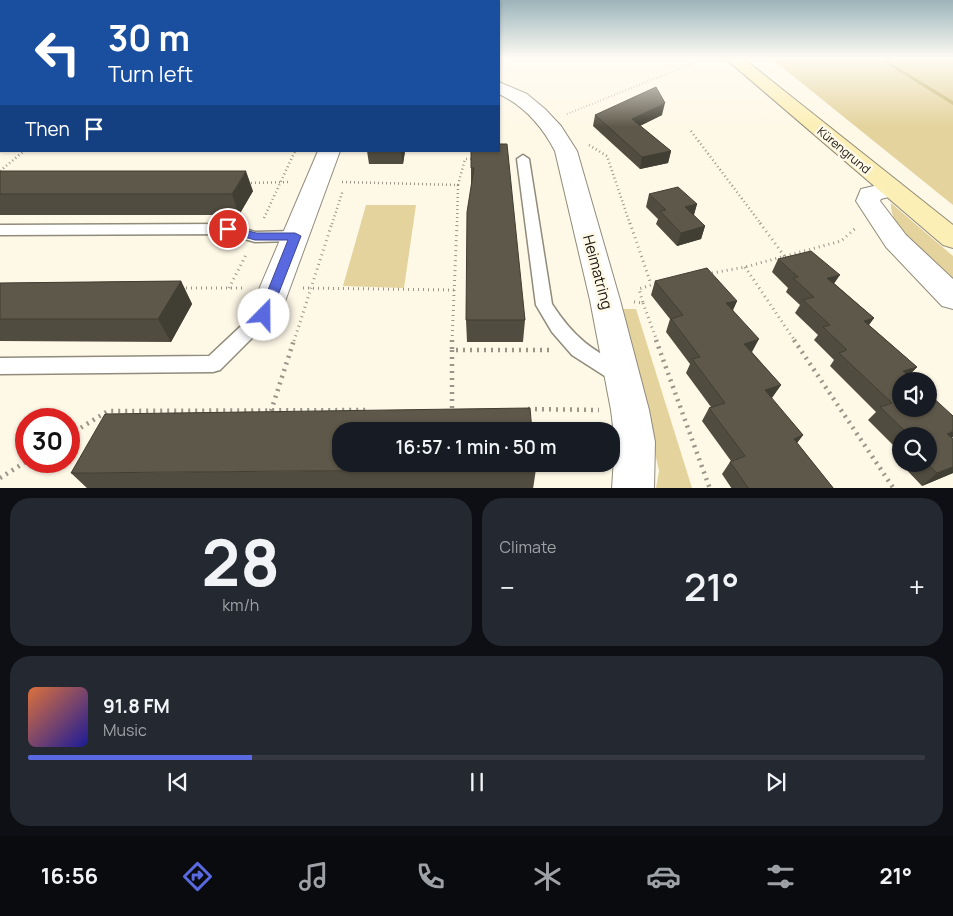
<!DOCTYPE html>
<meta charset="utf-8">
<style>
body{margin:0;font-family:Manrope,sans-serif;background:#242831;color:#f1f3f6;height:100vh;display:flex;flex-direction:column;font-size:19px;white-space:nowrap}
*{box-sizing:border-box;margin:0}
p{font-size:16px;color:#9ea1a6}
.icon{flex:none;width:28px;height:28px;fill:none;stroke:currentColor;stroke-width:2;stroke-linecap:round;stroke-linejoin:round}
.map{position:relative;height:488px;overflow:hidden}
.sheet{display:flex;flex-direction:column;gap:10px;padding:10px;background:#0d0f14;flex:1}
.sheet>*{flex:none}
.guide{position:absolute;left:0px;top:0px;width:500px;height:152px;box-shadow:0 1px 4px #0004;background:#1a4fa0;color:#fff;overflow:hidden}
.controls{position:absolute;left:892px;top:372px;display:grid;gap:10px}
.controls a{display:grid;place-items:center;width:45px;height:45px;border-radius:50%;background:#171b24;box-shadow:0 1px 4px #0004;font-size:25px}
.speed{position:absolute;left:15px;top:408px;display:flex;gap:10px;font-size:25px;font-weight:700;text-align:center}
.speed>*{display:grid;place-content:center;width:65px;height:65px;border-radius:50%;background:#171b24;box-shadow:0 1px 4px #0004;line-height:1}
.speed .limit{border:8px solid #d22;background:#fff;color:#111}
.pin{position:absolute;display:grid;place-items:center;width:42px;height:42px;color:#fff;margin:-21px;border:2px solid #fff;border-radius:50%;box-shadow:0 1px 5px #0007}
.me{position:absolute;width:55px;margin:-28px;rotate:22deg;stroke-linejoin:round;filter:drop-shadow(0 0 4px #0008)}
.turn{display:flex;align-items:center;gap:18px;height:105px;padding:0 25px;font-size:22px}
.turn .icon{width:65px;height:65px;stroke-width:2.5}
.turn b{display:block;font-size:35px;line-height:42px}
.then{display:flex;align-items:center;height:48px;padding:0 25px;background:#0003;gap:10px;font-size:19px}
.big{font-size:38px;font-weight:600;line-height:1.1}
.sheet .widget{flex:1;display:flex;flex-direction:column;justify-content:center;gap:8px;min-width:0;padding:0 18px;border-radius:20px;background:#242831}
.sheet .dial{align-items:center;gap:0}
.dial b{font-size:65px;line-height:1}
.song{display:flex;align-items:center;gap:15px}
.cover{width:60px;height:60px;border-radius:8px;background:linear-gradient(135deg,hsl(20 70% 55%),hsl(240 70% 35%))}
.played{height:5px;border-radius:2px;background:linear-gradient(90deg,#596ae1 25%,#363941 25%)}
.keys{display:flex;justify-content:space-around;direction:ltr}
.heat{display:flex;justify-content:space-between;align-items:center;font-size:28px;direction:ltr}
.sheet .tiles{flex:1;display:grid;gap:10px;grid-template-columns:1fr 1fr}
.widget:last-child{grid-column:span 2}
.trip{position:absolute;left:332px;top:422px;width:288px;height:50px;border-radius:20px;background:#171b24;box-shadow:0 1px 4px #0004;font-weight:600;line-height:50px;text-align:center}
.dock{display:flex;height:80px;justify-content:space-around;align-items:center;background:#090b0e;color:#9ea1a6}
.dock .icon{width:35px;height:35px}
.dock .on{color:#596ae1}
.dock b{font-size:22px;color:#f1f3f6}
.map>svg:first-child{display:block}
.green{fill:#e4d39d}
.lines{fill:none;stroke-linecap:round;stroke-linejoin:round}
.stream{fill:#c8b575;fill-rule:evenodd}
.lane-casing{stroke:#908b7b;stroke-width:3}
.street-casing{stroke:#908b7b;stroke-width:2}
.secondary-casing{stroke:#908b7b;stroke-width:2}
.path-far3{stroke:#999589;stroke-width:2;stroke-dasharray:0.5 2.5;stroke-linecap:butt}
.path-far2{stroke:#999589;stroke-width:2.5;stroke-dasharray:1 3;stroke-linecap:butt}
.path-far1{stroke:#999589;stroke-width:3;stroke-dasharray:1 4;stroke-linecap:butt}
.path{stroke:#999589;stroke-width:4.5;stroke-dasharray:2 5;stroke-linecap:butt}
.lane{fill:#fff;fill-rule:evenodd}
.street{fill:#fff;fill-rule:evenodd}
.secondary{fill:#fcefb6;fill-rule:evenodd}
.wall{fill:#504c3f}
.shaded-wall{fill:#413e33}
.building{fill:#5d5849;stroke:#413e33}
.route{fill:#596ae1;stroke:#3a4592}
.labels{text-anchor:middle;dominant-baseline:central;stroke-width:5;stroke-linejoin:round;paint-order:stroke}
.far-street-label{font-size:12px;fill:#15130d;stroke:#fef8e7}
.street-label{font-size:15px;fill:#15130d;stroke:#fef8e7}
</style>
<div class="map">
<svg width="953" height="489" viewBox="0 0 953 489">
<rect width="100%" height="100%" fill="#fef8e7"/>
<path class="green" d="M772 59H953V205L948 201Z
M891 203 953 256V283C934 265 889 231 891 203Z
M366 205H416L404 288 343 286Z
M623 309H636L692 488H656L659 471Z"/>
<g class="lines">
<path class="stream" d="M879 59H884L953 101V105Z"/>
<g class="lane-casing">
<path id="lane" d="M523 155 529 159 552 304C575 339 590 348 625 368L628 374 625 380 618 382 611 380 572 355 552 332 536 305 517 159Z
M228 224 255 232 295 231 302 236 295 241 255 242 227 234 0 235V225Z
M264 308 270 310 273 315 270 320 220 370 213 372 0 374V358L209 356 258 310Z"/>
</g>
<g class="street-casing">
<path id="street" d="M499 82 527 94 545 109 561 126 577 151 620 300 649 410 655 442 654 489H612L615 442 611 410 590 300 555 151C542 126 524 106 499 94Z
M318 151H340L280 315 275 324 264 327 253 324 248 315Z
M891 182 900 184 903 189 900 194 881 199 880 201 906 235 953 279V309L942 306 886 247 856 201 861 189Z"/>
</g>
<g class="secondary-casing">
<path id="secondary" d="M726 59H744L953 225V248L943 245Z"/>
</g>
<path class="path-far3" d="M567 114 703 59"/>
<path class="path-far2" d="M691 131 761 224
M589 145 607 156 630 224
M0 152 1 150
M0 171 24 151
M342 182 458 185 457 224
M247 183 291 182
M458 185 465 159H474
M264 218 295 151
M332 224 343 190"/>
<path class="path-far1" d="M630 223 651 284
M760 223 785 257
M745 267 795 341
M707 274 745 267 841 241 857 227
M181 288H244
M229 288 247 253
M303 288 454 290
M634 302 643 303 639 289 657 283
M643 303 657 341
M294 341 332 223
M452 341 457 223"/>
<path class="path" d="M452 340V350H549
M656 340 710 489
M794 340 894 489
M452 350V410
M528 409 599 410
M271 411 294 340
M69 435 108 411 369 410
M0 478 27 461"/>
<use href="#lane" class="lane"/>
<use href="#street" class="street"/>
<use href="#secondary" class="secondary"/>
</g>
<path class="wall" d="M595 115H662L640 126 671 151 668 163 640 169 593 126Z
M367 151H405L403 164H369Z
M471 151 525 320 523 342H467L466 320 471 188Z
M0 171 253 191 239 215H0Z
M649 194 697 204 694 215 705 226 701 239 677 246 656 224 658 219 646 207Z
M778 259 834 283 874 318 869 325 917 367 908 376 952 438 953 473 922 486 901 464H929V436H901V464L895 457 901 453 868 420 876 412 830 366 834 360 814 340 818 335 795 313 800 305 786 292 788 288 772 272Z
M181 281 192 304 171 342 0 341V283Z
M655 281 737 301 733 310 752 352 781 385 771 398 803 435 797 443 834 489H732L722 474 730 462 731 461 702 421 709 408 711 407 686 373 690 364 666 332 670 319 651 295Z
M536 469 533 489H88L71 473Z"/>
<path class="shaded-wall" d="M665 103 662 115 629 131 632 119Z
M401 151H405L403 164Z
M671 151 668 163 640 169 642 157Z
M246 171 253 191 239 215 232 194Z
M697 204 693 217 685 207Z
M705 226 701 239 677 246 681 233Z
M840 275 831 288 827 278Z
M181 281 192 304 171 342 158 319Z
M737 301 731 314 726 303Z
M874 318 864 331V321Z
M759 339 752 352 744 344Z
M917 367 905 380 903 371Z
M781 385 772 398 756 403 765 390Z
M953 431V437L950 440 947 434Z
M803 435 793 448 794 439Z
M953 467V473L922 486 937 473Z"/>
<path class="building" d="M656 87 665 103 632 119 671 151 642 157 595 115Z
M499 144H507L525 320H466L467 212 474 168H471V151H499Z
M0 171H246L232 194H0Z
M678 187 697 204 685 207 705 226 681 233 660 211 666 210 649 194Z
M811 251 840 275 827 278 874 318 864 321 917 367 903 371 914 381H901V409H929V394L953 416V431L947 434 953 439V467L937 473 927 464H929V436H910L880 407 892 403 839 353 847 350 823 327 830 325 803 300 814 297 793 278 798 277 778 259Z
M707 268 737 301 726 303 759 339 744 344 781 385 765 390 803 435 794 439 834 489H749L730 462 745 456 709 408 725 403 692 359 700 357 671 319 683 315 655 281Z
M181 281 158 319H0V283Z
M530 408 532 431H341V464H535L536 469 71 473 105 414Z"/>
<linearGradient id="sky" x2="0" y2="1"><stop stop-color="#9bb4ba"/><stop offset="0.46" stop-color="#fffcf4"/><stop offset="1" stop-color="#fffcf4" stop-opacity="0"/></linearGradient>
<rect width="953" height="127" fill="url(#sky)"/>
<path class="route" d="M228 225 256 233H295L301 236 269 318 264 320 258 315 288 240H255L224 231V226Z"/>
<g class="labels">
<g class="far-street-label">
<text transform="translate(844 150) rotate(40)">Kürengrund</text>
</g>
<g class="street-label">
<text transform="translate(598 272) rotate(75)">Heimatring</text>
</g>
</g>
</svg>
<div class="controls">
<a><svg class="icon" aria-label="sound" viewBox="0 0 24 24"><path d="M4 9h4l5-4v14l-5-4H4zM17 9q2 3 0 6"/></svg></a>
<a><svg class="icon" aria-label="search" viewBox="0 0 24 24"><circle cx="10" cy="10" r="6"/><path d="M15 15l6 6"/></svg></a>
</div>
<div class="speed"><div class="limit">30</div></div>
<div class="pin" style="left:228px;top:229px;background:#d93025"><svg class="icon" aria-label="arrive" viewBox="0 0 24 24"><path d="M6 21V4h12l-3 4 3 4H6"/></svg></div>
<svg class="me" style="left:264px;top:315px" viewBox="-20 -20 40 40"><circle r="19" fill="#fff"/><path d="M0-13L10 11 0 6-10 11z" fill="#596ae1"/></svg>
<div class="trip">16:57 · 1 min · 50 m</div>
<div class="guide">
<div class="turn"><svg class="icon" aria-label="left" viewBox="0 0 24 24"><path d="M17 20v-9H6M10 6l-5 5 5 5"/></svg><div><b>30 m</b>Turn left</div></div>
<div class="then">Then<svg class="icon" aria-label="arrive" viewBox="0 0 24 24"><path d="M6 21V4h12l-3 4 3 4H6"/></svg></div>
</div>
</div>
<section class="sheet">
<div class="tiles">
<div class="widget dial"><b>28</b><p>km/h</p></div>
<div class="widget"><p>Climate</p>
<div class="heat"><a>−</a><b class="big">21°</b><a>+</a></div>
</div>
<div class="widget">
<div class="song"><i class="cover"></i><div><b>91.8 FM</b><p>Music</p></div></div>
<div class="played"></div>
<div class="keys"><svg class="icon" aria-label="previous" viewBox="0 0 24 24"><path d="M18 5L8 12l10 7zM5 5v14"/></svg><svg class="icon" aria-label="pause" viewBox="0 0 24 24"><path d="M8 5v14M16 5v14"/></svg><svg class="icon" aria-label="next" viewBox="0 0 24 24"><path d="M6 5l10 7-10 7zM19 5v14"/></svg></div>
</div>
</div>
</section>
<nav class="dock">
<b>16:56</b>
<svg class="icon on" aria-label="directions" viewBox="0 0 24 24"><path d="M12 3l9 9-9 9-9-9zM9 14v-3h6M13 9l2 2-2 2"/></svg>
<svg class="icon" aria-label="music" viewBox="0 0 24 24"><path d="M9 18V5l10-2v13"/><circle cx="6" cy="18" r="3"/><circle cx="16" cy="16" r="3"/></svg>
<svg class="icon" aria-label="phone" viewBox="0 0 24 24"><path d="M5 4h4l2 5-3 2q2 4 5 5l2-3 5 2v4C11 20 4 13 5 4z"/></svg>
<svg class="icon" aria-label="climate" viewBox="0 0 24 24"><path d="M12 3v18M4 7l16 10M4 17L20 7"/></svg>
<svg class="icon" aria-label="car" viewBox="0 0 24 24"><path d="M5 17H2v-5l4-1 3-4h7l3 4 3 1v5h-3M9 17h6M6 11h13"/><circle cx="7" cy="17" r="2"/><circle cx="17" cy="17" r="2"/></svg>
<svg class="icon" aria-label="filters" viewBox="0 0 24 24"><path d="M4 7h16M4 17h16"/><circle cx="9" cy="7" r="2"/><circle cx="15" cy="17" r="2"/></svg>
<b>21°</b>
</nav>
